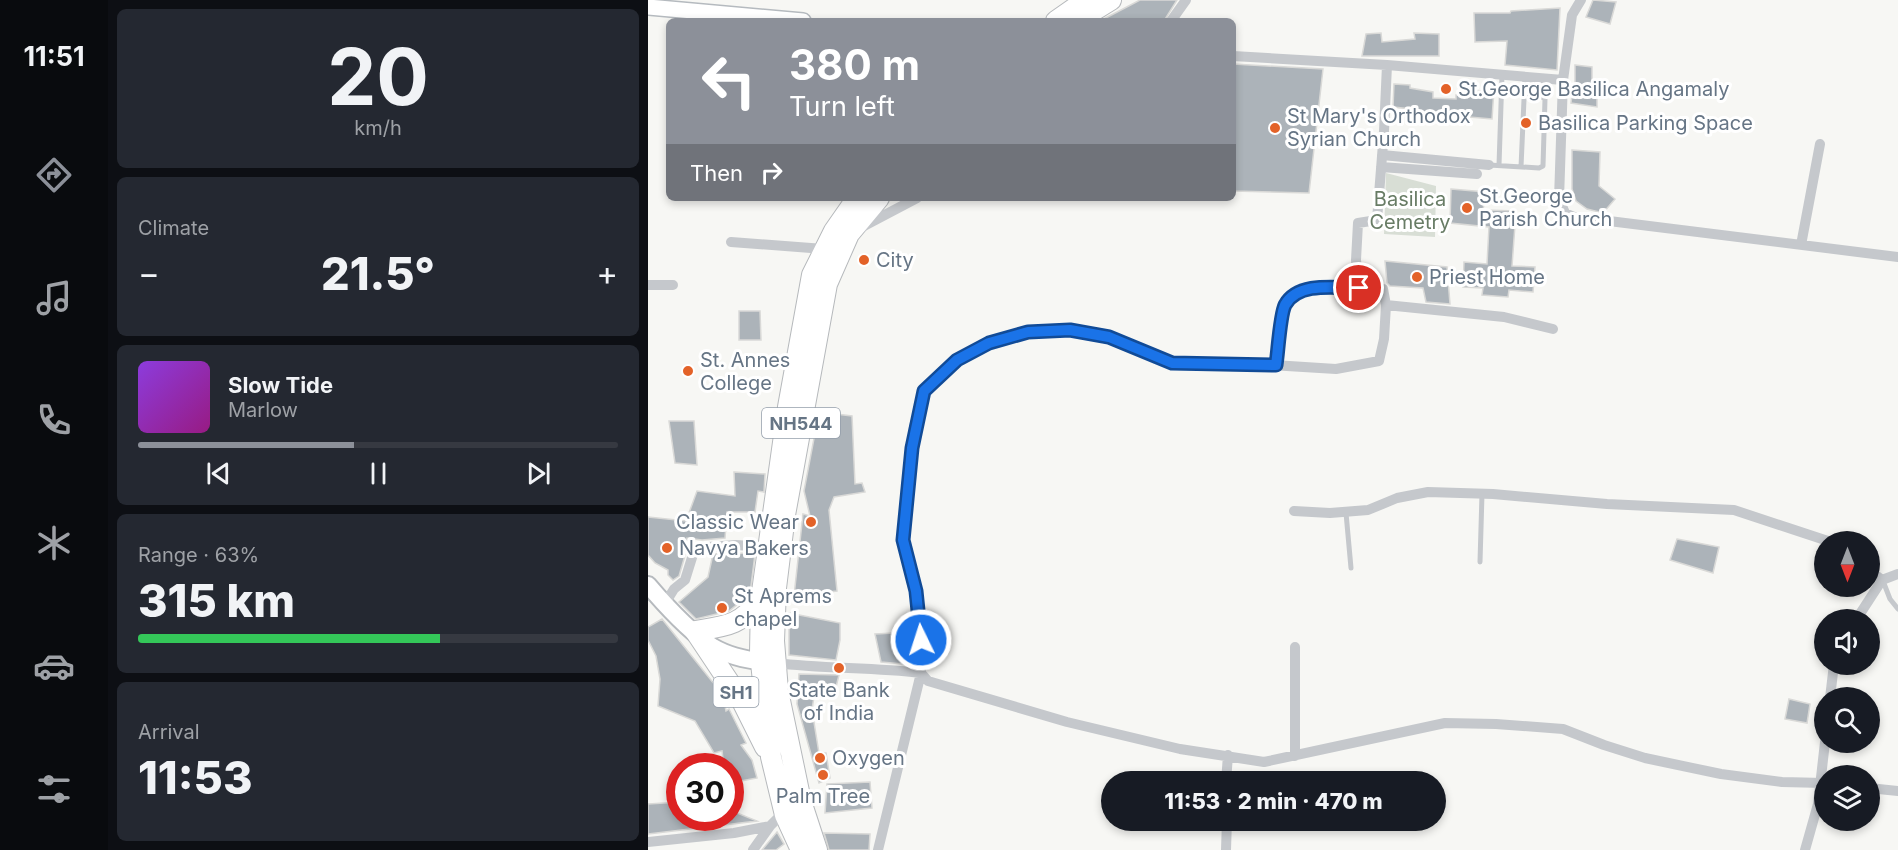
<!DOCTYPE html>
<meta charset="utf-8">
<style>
body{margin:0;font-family:Inter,sans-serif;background:#242831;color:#f1f3f6;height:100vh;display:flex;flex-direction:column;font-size:22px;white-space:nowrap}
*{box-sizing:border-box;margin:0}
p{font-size:20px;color:#9ea1a6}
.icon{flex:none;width:33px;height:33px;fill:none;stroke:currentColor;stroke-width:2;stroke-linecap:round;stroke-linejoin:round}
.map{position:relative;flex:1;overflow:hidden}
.sheet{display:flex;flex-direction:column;gap:9px;padding:9px;background:#0d0f14;width:540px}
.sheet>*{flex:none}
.banner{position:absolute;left:18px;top:18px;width:570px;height:183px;border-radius:9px;box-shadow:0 3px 9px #0003;background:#8c9099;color:#fff;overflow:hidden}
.needle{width:39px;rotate:180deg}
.fabs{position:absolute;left:1166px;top:531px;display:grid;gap:12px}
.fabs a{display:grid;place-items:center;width:66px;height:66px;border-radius:50%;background:#171b24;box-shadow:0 3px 9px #0003;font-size:30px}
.speed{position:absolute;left:18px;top:753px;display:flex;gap:12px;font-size:30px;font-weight:700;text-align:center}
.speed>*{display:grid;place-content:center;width:78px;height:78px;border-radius:50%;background:#171b24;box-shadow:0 3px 9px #0003;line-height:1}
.speed .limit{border:9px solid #d22;background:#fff;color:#111}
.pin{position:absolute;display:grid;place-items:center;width:51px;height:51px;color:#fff;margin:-26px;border:3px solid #fff;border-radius:50%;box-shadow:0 2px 6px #0007}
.me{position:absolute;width:66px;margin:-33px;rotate:356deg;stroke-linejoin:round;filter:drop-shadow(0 0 4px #0008)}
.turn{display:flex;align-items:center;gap:21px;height:126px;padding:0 24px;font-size:27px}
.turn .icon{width:78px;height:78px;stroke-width:2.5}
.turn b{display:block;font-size:42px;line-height:51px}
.then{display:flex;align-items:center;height:57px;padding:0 24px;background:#0003;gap:12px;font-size:22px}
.big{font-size:45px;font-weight:800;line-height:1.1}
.sheet .card{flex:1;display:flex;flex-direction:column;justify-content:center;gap:9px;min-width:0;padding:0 21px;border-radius:9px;background:#242831}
.sheet .dial{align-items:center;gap:0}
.dial b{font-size:78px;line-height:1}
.song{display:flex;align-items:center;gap:18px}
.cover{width:72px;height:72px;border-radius:9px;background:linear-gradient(135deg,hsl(270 70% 55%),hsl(310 70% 35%))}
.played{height:6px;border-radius:3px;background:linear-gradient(90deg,#8c9099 45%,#363941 45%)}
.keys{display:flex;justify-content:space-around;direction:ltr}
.heat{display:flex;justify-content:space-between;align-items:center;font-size:33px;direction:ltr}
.charge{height:9px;border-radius:4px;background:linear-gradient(90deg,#34c759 63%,#363941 0)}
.trip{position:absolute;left:453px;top:771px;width:345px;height:60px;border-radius:30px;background:#171b24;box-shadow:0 3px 9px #0003;font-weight:800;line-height:60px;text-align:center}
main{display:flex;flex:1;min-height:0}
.dock{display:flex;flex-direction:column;width:108px;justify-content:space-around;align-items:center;background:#090b0e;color:#9ea1a6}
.dock .icon{width:42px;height:42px}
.dock .on{color:#8c9099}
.dock b{font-size:27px;color:#f1f3f6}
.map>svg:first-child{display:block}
.green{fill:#d8ded5}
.building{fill:#acb3b9;stroke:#d9d9d7;stroke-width:1.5}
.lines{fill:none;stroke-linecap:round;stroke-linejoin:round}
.secondary-casing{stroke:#b5babf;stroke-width:18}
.primary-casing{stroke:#b6babe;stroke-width:20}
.highway-casing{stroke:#b6b9bc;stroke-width:22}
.lane{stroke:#c5c8cc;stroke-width:5}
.street{stroke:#c5c8cc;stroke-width:10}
.secondary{stroke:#fff;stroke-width:15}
.primary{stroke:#fff;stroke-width:16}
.highway{stroke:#fff;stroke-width:20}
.route-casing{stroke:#114b97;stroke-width:15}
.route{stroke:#1a73e8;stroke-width:10}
.poi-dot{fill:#e36228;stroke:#fff;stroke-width:2}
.labels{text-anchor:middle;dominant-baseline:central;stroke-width:6;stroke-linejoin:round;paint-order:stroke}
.shield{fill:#fff;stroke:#949eaa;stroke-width:1.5}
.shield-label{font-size:18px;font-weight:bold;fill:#667585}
.poi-label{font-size:20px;fill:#667585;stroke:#fff;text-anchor:start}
.park-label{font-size:20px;fill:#687c65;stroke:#fff}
</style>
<main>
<nav class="dock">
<b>11:51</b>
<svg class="icon on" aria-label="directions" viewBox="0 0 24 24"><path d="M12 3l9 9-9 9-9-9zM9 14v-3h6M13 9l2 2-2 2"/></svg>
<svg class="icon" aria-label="music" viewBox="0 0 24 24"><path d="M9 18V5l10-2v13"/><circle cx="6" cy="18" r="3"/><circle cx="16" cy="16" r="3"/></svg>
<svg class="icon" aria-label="phone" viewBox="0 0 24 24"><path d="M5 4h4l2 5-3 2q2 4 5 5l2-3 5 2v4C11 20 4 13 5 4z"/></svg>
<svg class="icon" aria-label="climate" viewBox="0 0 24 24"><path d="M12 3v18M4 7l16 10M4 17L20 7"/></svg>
<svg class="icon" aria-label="car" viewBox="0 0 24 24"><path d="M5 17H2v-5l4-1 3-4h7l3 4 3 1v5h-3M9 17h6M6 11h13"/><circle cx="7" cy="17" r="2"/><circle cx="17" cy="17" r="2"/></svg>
<svg class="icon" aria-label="filters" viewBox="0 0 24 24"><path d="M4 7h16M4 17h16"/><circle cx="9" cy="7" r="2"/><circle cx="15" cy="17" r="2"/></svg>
</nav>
<section class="sheet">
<div class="card dial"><b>20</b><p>km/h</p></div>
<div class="card"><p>Climate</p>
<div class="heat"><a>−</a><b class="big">21.5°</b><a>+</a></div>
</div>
<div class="card">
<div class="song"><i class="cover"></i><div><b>Slow Tide</b><p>Marlow</p></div></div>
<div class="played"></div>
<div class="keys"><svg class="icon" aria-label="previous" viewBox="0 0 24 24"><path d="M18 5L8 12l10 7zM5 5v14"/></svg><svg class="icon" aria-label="pause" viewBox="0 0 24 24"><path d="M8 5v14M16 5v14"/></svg><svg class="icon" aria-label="next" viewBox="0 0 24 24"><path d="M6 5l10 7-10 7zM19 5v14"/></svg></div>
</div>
<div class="card"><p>Range · 63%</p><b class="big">315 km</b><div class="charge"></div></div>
<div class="card"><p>Arrival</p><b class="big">11:53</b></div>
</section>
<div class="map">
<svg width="1250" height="850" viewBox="0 0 1250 850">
<rect width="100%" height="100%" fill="#f7f7f4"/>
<path class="green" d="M738 173 788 186 787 237 736 234Z"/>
<path class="building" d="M492 0H529L516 21H452Z
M945 0 968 2 962 24 938 17Z
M912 8 909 70 857 65 859 41 827 42 826 13H862L863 11Z
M733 33 734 42 767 39 766 33 791 34V56H714L718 34Z
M585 64 675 69 661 193 585 191Z
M927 65 944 67V90L949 91V107L923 103 925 87H927Z
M746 84 762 85V88L785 92V98L808 99V95H826V92L846 89 844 119 764 112V109L745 107Z
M924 150 952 152 951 186 967 199 955 213 939 209 928 201 924 189Z
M803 189 838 192 835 210 868 211 864 266 887 267 885 292 861 290 860 297 834 295 835 288 815 287 816 262 839 264 841 227 802 223Z
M737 261 799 267 802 304 778 302 775 288 742 286 739 283Z
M91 311H112L113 340H91Z
M171 412 204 416 207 484 214 483 217 492 186 497 181 510 189 591 146 596 155 514 162 516 156 491Z
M21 421H46L49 465 27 463Z
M86 472 117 474 116 492 110 491 107 512H79L77 538 54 540 39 538 38 552 31 576 25 580 20 575V570L7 563 0 555V517L38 521 49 491 87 496Z
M1029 539 1071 547 1065 573 1022 560Z
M88 553 107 554 102 594 81 611 48 619 31 602 60 577 65 554Z
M141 613 192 623V640L188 660 141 655Z
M14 619 75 695 78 711 81 709 98 743 93 745 104 760 109 778 82 783V766H76L74 751 66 753 47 721 10 706 12 679 8 656 0 640V627Z
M266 632V665L233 662 227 634Z
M151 674 191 675 188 687 167 690 164 710 171 753H178L182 778 171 783 149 704Z
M1141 699 1162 704 1159 723 1137 719Z
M222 782 224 808 177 813 179 784Z
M32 802V818H82V810L109 821 0 834V804Z
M129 832 136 844 128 850H114Z
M176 833 222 834 221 850H181Z"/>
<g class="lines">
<g class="secondary-casing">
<path id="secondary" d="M0 7 155 21"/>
</g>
<g class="primary-casing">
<path id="primary" d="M0 585C17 605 43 633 65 647 82 657 104 661 124 663"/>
</g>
<g class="highway-casing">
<path id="highway" d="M408 21 438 0
M429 21 463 0
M113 599C92 626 78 626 47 631L95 703 117 747
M153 850 137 815 123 757 112 653 113 599 140 407 164 275 186 231 209 198
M169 850 153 801 130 691 126 641 128 588 137 515 179 284 201 234 231 198"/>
</g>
<path class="lane" d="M841 165 891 168 895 166 897 99 891 95 876 94
M851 165 854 75
M873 167 877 77
M698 513 703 568
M832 562 834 494
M1235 581 1242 599 1250 609"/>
<path class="street" d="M523 21 538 0
M585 56 739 65 915 80 924 15 933 0
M915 80 911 199 917 213 931 219 961 221 1250 257
M734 155 841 165
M733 167 829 174
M212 228 269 198
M83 242 176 249
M1153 245 1172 144
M0 285H25
M738 305 735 289 711 288 708 260 710 223 729 220 736 131 739 65
M628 365C630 352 632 315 637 305 650 281 689 288 711 288
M646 511 682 513 720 510 749 498 780 492 845 494 959 504 1086 510 1183 542
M1221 570 1234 580
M18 602 26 589 37 580 47 548 88 545 119 547
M1208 620 1234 580 1250 574
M647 647V756
M128 663C176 669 225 667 273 673L280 681 419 722 532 749 616 762 797 723 848 724 915 729 956 745 997 758 1073 774 1134 782 1176 783
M1182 698 1186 664
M578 782 580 755
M1221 788 1250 791
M0 842 86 833 122 826
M105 850 122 826 137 811
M230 850 273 673V624L269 591 256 540 258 488 266 427 276 391 309 360 341 343 380 332 422 330 461 337 524 363H592L688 369 731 361 736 339 738 305 856 317 905 329
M578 850 579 820
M1157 850 1170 804 1177 742"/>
<use href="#secondary" class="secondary"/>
<use href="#primary" class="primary"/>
<use href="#highway" class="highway"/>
</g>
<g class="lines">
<g class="route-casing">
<path id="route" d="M273 640 268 591 255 540 264 448 276 391 309 360 341 343 380 332 422 330 461 337 524 363 628 365C630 352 632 315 637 305 650 281 689 288 711 288"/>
</g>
<use href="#route" class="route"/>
</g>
<g class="poi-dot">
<circle cx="798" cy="89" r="6"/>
<circle cx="878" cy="123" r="6"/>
<circle cx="627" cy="128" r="6"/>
<circle cx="819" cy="208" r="6"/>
<circle cx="216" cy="260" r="6"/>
<circle cx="769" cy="277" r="6"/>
<circle cx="40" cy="371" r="6"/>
<circle cx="163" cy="522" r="6"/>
<circle cx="19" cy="548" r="6"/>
<circle cx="74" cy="608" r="6"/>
<circle cx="191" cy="668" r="6"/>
<circle cx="172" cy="758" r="6"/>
<circle cx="175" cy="775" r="6"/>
</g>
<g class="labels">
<g class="shield">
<rect x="114" y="408" width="78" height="30" rx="4.5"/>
<rect x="65.5" y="677" width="45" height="30" rx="4.5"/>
</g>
<g class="shield-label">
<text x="153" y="423">NH544</text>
<text x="88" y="692">SH1</text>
</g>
<g class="poi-label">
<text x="810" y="89">St.George Basilica Angamaly</text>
<text x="639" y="116">St Mary's Orthodox<tspan x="639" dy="23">Syrian Church</tspan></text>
<text x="890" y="123">Basilica Parking Space</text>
<text x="831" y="196">St.George<tspan x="831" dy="23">Parish Church</tspan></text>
<text x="228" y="260">City</text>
<text x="781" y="277">Priest Home</text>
<text x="52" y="360">St. Annes<tspan x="52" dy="23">College</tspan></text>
<text x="151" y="522" text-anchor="end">Classic Wear</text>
<text x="31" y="548">Navya Bakers</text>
<text x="86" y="596">St Aprems<tspan x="86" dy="23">chapel</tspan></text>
<text x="191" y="690" text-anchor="middle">State Bank<tspan x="191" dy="23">of India</tspan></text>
<text x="184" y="758">Oxygen</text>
<text x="175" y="796" text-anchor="middle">Palm Tree</text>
</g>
<g class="park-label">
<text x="762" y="199">Basilica<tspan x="762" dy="23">Cemetry</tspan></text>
</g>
</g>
</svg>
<div class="fabs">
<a><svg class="needle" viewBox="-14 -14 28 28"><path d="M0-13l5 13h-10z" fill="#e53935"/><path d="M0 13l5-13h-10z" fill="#9ea1a6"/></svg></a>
<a><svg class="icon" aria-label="sound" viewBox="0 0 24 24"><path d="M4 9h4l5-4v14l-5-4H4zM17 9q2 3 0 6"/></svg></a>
<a><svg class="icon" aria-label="search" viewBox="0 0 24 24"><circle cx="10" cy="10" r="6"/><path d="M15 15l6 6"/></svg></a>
<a><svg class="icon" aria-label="layers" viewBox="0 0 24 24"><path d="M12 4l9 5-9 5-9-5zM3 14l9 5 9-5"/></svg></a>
</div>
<div class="speed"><div class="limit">30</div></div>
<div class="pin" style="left:711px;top:288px;background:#d93025"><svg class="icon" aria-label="arrive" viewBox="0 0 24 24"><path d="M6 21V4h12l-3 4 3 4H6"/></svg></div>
<svg class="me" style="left:273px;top:640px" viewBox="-20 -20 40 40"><circle r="17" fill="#1a73e8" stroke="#fff" stroke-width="3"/><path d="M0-11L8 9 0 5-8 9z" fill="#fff"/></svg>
<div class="trip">11:53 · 2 min · 470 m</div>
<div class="banner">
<div class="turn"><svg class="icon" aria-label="left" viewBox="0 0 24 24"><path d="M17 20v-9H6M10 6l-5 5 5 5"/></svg><div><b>380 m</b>Turn left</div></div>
<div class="then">Then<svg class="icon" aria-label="right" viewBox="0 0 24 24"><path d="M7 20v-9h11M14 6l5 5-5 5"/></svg></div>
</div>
</div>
</main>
